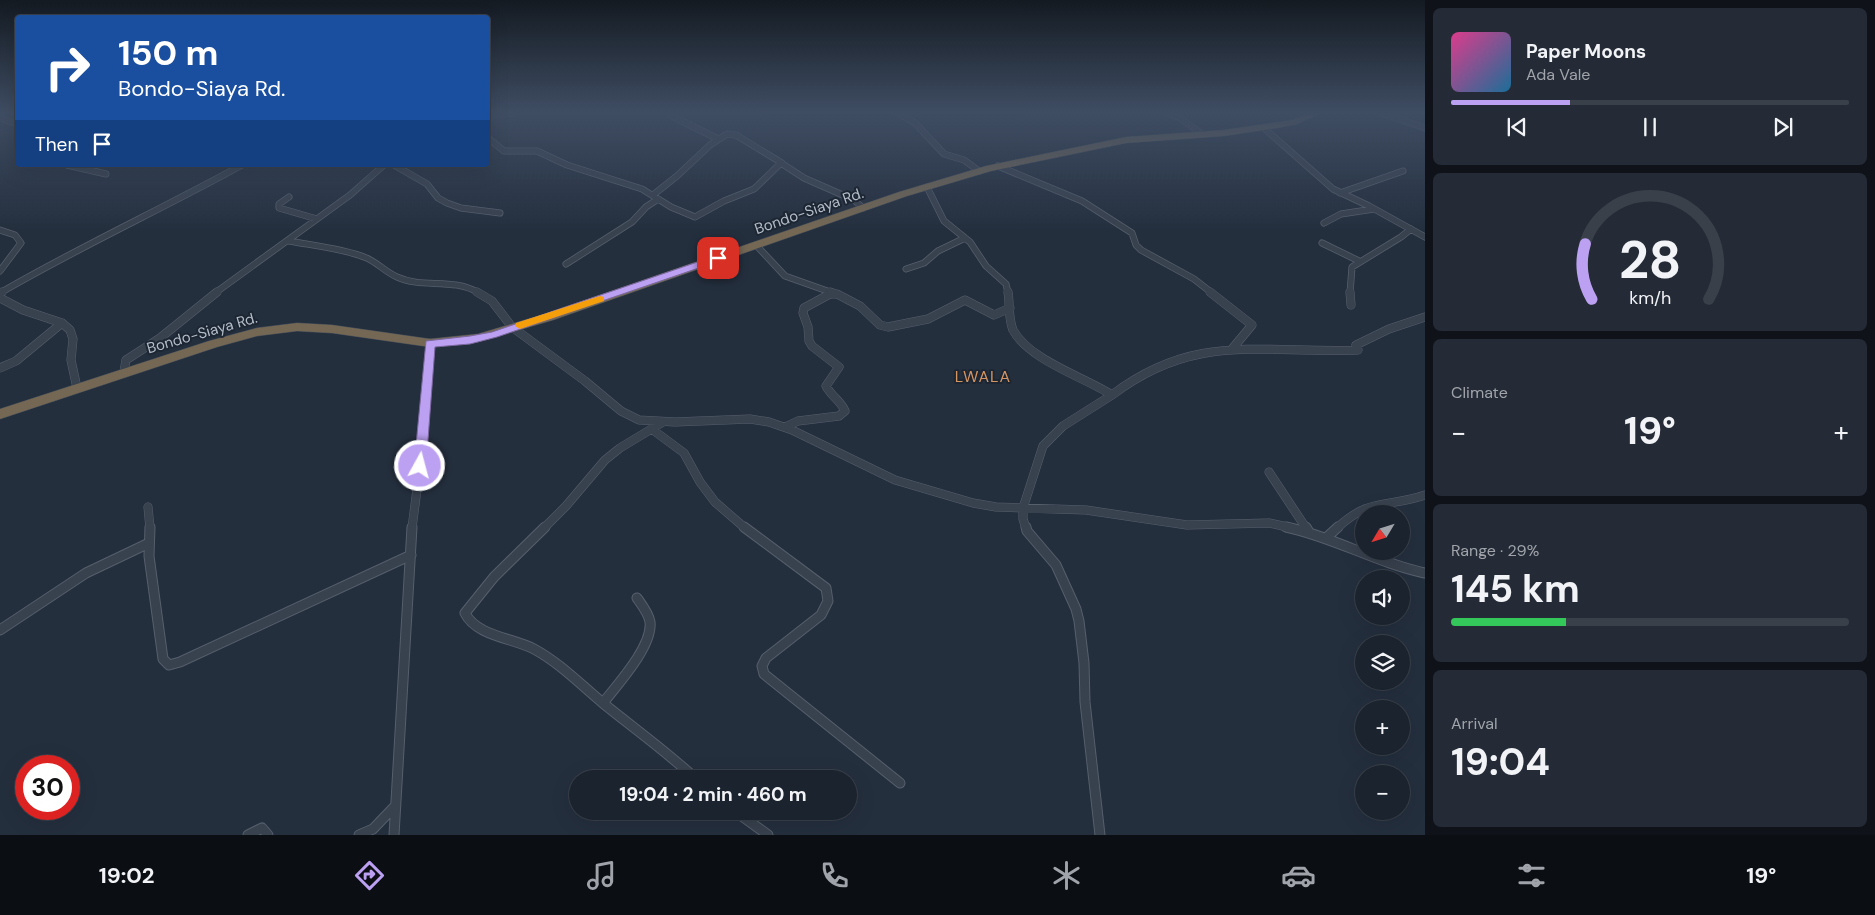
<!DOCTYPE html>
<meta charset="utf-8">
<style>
body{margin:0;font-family:"DM Sans",sans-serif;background:#242b36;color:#f1f3f6;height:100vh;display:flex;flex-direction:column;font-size:19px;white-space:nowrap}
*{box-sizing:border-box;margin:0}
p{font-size:16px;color:#a0a4aa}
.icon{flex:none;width:28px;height:28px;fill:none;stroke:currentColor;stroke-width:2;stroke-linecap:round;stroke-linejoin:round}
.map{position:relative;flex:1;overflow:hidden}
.sheet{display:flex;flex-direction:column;gap:8px;padding:8px;background:#0f1319;width:450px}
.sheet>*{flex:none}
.top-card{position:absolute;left:15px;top:15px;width:475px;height:152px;border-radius:5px;box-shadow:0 5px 20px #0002,0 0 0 1px #39404a;background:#1a4fa0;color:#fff;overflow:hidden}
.needle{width:32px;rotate:232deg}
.controls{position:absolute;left:1355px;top:505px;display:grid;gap:10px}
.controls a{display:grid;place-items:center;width:55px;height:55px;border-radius:50%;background:#1b232e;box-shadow:0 5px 20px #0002,0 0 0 1px #39404a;font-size:25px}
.speed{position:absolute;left:15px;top:755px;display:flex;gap:10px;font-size:25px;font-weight:700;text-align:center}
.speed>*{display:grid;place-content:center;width:65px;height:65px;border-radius:50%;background:#1b232e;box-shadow:0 5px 20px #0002,0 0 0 1px #39404a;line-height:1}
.speed .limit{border:8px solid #d22;background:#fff;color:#111}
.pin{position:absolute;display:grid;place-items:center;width:42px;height:42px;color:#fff;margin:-21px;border-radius:10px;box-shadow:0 2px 8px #0006}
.me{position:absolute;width:55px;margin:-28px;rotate:7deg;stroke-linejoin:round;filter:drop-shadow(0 0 4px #0008)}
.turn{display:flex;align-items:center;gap:18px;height:105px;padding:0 20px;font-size:22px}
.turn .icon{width:65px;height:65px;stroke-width:2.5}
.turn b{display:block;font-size:35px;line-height:42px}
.then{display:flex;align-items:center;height:48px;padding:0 20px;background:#0003;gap:10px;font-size:19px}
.big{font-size:38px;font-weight:700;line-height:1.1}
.sheet .widget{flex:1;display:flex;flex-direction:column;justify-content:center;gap:8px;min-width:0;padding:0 18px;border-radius:8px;background:#242b36}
.sheet .dial{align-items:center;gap:0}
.dial svg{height:130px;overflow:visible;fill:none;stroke:#39404a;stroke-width:7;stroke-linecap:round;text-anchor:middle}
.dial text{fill:#f1f3f6;stroke:none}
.song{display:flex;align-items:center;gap:15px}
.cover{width:60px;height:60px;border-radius:8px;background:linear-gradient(135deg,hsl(330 70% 55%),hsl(200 70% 35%))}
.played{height:5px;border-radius:2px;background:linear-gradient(90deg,#bca0f2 30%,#39404a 30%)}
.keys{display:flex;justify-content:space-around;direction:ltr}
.heat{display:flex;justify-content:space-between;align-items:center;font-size:28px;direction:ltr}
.charge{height:8px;border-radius:4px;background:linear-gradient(90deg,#34c759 29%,#39404a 0)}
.trip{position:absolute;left:569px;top:770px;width:288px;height:50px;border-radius:25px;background:#1b232e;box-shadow:0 5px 20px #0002,0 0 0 1px #39404a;font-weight:700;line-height:50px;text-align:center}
.tabs{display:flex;height:80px;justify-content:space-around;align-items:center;background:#0b0e12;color:#a0a4aa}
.tabs .icon{width:35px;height:35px}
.tabs .selected{color:#bca0f2}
.tabs b{font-size:22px;color:#f1f3f6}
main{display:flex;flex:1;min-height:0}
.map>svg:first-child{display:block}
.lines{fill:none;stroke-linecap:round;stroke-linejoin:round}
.street-far2-casing{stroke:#565f6c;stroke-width:7}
.street-far1-casing{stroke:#565f6c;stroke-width:9}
.street-casing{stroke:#565f6c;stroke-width:11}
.highway-casing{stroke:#434c59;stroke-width:1}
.street-far2{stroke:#38414e;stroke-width:5.5}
.street-far1{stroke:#38414e;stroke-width:8}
.street{stroke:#38414e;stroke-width:9}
.highway{fill:#746855;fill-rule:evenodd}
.route{fill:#bca0f2;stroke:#7a689d}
.slow{fill:#f59e0b}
.labels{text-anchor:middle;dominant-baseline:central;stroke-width:4;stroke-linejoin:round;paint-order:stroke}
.street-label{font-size:15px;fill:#b4bcc9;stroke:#1d2633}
.neighbourhood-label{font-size:16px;letter-spacing:1px;fill:#d59563;stroke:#1d2633}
</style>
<main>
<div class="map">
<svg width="1425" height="835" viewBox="0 0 1425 835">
<rect width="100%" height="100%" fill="#242f3e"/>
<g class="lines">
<g class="street-far2-casing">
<path id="street-far2" d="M674 113 672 116 718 139
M898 113 915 123 944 154 964 160 979 171
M1167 113 1180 118 1202 134
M1381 113 1425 128
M488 116 513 113
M0 118 18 124
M1264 128 1333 189 1369 206 1425 237
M488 138 504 151H537L567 165 642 189 671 207 695 217 724 201 754 189 781 163 804 178 854 200 863 208
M67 165 106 174
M394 165 427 184 438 198 447 203 461 208 500 213
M998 166 1082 201 1132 233 1136 245 1141 250 1194 279 1212 293
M927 187 944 221 970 242 986 266 1006 284 1008 293
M1340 193 1403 171
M653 195 677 176 710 145 727 134 736 135 782 163
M289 197 279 204V208L317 219
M1324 223 1341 214 1374 209
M0 230 15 235 21 243 0 271
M289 241C310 245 345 249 364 257 376 261 385 272 397 277 423 289 453 277 479 293
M1322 243 1359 261
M756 245 785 276 833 293
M566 264 632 222 646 207 658 199
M906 269 924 263 938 251 965 238
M0 293C79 247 162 209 242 165
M215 293 350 195 384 165
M1350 293 1352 267 1401 237 1411 229"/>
</g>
<g class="street-far1-casing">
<path id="street-far1" d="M477 292 492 301 512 327 585 381 621 411 639 420 675 422 750 419 769 422 792 430 895 480 973 503 996 507 1086 510 1187 525 1269 523 1292 528
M830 292 833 293
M1008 292C1010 304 1008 318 1013 330 1029 360 1084 377 1112 395L1063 426 1043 446 1023 508V519L1026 528
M1210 292 1252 325 1232 349
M1350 292 1351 305
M0 293 2 292
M0 298 23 310 62 323 70 330 73 339 71 360 77 388
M0 368 16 361 62 323
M124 372 126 360 160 338 217 292
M1112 395C1196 331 1263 354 1358 350L1356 345 1389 329 1425 317
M785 427 798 421 839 416 845 411C841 401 831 396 826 386L839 367 812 346 809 341 808 327 803 313 804 308 830 294H837L860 306 880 325 888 327 928 319 965 300 994 315 1010 308
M653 430 684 453 700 482 715 502 745 528
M1269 472 1306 528
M148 507 150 528
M412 528 424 435 430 343
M544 528 566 506 605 460 620 448 663 422
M1337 528C1370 497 1387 508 1425 495"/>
</g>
<g class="street-casing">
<path id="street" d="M150 527 149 556 163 659 169 665 180 662 411 555
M545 527 494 577 465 613C476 636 513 638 534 649 560 663 581 685 604 704 635 729 667 752 696 779
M744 527 826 588 828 601 821 615 766 658 762 666 764 674 900 783
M1026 527 1027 531 1056 565 1076 609 1079 621 1084 663 1085 702 1100 835
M1286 527C1334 537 1377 563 1425 573
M1306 527 1309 532
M1327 537 1338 527
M0 630 86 573 149 543
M603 703C617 685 653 646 650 622 649 614 642 605 637 598
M735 811 768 835
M248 835 262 828 268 835
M359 835 373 829 396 805
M394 835 412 527"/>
</g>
<g class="highway-casing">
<path id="highway" d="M1309 113H1321L1297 124 1277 128 1224 136 1126 143 991 171 907 196 553 320 478 342 430 347 332 333 297 331 257 336 217 347 0 419V409L209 341 257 328 297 323 332 325 430 339 478 334 545 314 899 192 986 166 1126 137 1224 130 1292 120Z"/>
</g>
<use href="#street-far2" class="street-far2"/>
<use href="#street-far1" class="street-far1"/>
<use href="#street" class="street"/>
<use href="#highway" class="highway"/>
</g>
<linearGradient id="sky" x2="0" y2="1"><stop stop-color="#141a22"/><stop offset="0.49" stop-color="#3f4d63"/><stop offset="1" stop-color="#3f4d63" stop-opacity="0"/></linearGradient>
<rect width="1425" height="230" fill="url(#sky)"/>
<path class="route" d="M718 255 723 258 722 260 497 337 470 344 435 347 426 466 424 469H416L414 466 426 341 470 336 492 332Z"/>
<path class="slow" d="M600 296 604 297V301L520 329 515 326 516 323Z"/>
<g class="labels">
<g class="street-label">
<text transform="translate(809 211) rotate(-19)">Bondo-Siaya Rd.</text>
<text transform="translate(202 333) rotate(-16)">Bondo-Siaya Rd.</text>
</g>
<g class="neighbourhood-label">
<text x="983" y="376">LWALA</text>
</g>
</g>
</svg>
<div class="controls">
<a><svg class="needle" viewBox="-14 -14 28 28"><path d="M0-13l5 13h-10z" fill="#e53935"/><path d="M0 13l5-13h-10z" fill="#a0a4aa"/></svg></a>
<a><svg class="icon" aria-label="sound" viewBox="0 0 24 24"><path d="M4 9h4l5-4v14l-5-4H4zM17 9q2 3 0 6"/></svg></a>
<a><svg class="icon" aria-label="layers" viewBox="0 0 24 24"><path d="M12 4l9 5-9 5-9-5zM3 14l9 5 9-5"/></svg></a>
<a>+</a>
<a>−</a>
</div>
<div class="speed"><div class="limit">30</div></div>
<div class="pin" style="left:718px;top:258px;background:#d93025"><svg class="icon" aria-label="arrive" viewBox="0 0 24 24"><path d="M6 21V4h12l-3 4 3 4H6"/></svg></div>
<svg class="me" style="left:420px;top:466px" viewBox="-20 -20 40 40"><circle r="17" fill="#bca0f2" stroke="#fff" stroke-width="3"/><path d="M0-11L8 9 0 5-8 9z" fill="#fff"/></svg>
<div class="trip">19:04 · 2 min · 460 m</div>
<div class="top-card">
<div class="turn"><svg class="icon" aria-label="right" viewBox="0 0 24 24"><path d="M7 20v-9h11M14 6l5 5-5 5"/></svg><div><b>150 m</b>Bondo-Siaya Rd.</div></div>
<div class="then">Then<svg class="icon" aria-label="arrive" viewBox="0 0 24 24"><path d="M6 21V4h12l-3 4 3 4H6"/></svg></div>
</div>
</div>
<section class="sheet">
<div class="widget">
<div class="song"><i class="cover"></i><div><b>Paper Moons</b><p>Ada Vale</p></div></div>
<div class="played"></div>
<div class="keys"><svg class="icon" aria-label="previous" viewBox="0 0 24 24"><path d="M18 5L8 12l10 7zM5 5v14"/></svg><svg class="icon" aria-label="pause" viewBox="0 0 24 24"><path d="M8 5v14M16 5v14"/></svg><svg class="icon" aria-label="next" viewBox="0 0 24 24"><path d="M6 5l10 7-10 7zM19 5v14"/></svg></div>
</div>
<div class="widget dial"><svg viewBox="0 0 100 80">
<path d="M14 69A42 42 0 1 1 86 69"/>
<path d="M14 69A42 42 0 0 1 10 35" stroke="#bca0f2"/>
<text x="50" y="56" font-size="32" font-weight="700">28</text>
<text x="50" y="72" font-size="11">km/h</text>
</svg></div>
<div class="widget"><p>Climate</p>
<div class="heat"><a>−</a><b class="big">19°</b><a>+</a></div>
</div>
<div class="widget"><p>Range · 29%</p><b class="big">145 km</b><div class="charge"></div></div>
<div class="widget"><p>Arrival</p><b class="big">19:04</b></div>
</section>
</main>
<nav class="tabs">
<b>19:02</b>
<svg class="icon selected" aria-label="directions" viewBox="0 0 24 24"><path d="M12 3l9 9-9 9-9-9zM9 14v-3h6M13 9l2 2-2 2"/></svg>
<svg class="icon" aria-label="music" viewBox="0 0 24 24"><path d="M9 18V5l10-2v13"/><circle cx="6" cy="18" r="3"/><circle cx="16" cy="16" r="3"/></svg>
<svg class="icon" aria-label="phone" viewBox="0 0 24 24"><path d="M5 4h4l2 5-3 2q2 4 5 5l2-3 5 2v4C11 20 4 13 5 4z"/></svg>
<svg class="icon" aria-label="climate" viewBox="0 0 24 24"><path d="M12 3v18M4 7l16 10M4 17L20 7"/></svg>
<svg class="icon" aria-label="car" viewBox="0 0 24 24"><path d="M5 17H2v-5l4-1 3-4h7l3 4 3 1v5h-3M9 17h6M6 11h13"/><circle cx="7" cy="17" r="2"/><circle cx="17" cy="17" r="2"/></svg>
<svg class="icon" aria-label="filters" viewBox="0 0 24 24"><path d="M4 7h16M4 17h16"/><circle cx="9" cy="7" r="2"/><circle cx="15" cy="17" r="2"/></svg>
<b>19°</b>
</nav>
